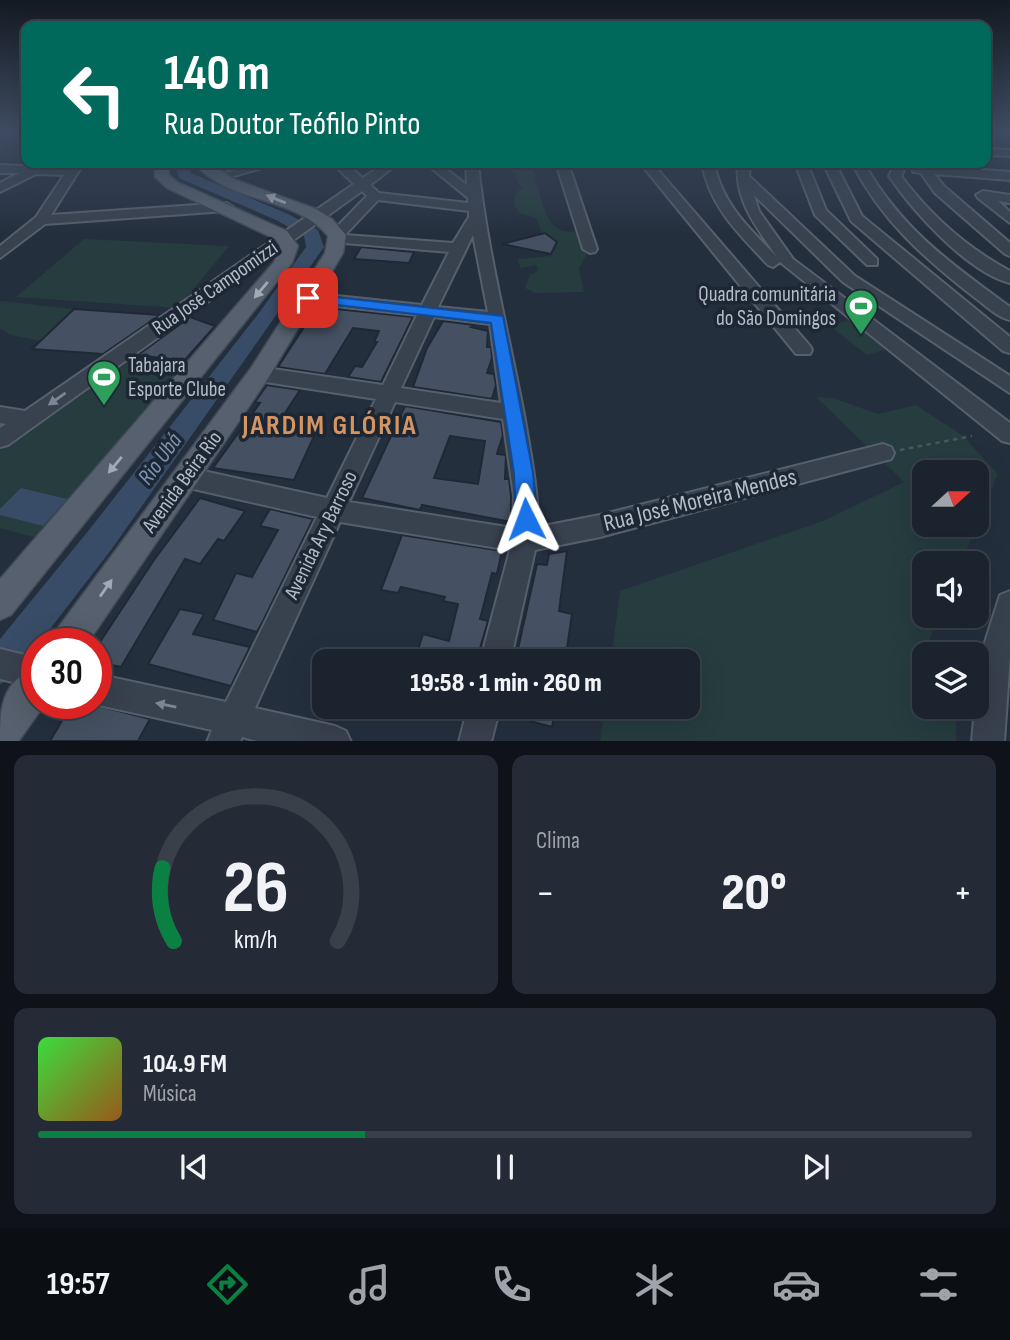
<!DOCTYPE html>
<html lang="pt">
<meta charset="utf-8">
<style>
body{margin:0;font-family:"Sofia Sans Condensed",sans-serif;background:#242b36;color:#f1f3f6;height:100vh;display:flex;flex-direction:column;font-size:26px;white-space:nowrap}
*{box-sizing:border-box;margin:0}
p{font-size:23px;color:#a0a4aa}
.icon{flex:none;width:38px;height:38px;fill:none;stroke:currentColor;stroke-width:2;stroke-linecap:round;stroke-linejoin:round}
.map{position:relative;height:741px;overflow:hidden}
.details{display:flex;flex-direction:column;gap:14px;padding:14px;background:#0f1319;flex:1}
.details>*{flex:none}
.hud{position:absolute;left:21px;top:21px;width:970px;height:147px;border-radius:14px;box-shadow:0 7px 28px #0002,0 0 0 2px #39404a;background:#00695c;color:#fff;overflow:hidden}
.needle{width:46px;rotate:69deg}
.buttons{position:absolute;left:912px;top:460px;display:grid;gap:14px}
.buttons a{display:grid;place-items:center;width:77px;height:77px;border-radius:14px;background:#1b232e;box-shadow:0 7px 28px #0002,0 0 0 2px #39404a;font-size:35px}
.speed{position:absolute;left:21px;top:628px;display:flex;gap:14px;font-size:35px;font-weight:700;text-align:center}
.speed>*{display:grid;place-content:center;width:91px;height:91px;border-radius:50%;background:#1b232e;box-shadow:0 7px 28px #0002,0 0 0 2px #39404a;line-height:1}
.speed .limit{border:10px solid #d22;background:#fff;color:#111}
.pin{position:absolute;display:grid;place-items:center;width:60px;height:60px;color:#fff;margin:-30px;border-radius:14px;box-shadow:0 4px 10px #0006}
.me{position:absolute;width:77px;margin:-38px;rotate:357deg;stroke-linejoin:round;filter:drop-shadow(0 0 5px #0008)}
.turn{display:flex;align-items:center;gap:24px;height:147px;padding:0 28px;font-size:32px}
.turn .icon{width:91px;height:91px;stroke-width:2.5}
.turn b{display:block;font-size:49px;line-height:60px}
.big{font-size:52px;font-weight:800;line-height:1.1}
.details .card{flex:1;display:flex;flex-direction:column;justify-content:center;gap:10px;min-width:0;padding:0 24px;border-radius:14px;background:#242b36}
.details .dial{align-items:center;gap:0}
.dial svg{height:182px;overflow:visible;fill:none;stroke:#39404a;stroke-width:7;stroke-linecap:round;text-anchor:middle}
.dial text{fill:#f1f3f6;stroke:none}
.song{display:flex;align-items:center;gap:21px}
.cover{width:84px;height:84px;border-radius:10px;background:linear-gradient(135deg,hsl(120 70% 55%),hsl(30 70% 35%))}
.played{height:7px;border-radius:4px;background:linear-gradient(90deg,#0b8043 35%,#39404a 35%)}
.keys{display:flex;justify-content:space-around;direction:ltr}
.heat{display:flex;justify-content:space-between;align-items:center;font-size:38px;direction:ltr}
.details .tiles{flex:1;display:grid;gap:14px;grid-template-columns:1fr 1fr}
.card:last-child{grid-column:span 2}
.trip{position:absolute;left:312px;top:649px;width:388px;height:70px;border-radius:14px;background:#1b232e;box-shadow:0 7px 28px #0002,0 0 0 2px #39404a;font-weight:800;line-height:70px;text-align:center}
.menu{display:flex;height:112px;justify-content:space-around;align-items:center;background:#0b0e12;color:#a0a4aa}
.menu .icon{width:49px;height:49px}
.menu .active{color:#0b8043}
.menu b{font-size:32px;color:#f1f3f6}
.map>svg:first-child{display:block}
.green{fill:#263c3f;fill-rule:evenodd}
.water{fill:#394c67}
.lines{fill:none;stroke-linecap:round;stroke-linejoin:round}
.river{fill:#394c67;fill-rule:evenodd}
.building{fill:#455162;stroke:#1f2835;stroke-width:2;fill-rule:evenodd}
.minor-casing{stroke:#565f6c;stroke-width:4}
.major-casing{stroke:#414a57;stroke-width:3}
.path{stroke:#44595c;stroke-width:2.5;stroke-dasharray:4.5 4.5;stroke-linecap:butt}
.minor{fill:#38414e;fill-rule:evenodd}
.major{fill:#56606e;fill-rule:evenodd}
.oneway{fill:#a1aab7}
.oneway2{fill:#7c8592}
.route{fill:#1a73e8;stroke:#114b97;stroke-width:2}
.labels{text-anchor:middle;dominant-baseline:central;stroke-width:7;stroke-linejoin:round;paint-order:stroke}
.street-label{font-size:21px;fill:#b4bcc9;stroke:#1d2633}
.poi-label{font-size:21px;fill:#b4bcc9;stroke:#1d2633;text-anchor:end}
.water-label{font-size:23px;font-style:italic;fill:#7c92b1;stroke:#1d2633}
.near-street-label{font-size:24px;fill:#b4bcc9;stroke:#1d2633}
.district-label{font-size:28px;font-weight:bold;letter-spacing:2px;fill:#d59563;stroke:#1d2633}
</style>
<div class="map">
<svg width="1010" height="742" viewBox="0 0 1010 742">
<rect width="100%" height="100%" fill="#242f3e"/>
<path class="green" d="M532 168C541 191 543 237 575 231L587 254 579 268 584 292 535 293 525 288 530 275 538 271 537 265 520 268 518 259 551 256 536 218 520 213 514 205 515 194 522 188 510 169Z
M84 239 229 246 178 308 16 297Z
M0 301 74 309 41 341 11 335 0 329Z
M855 318 893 347 867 355 830 326Z
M131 356 183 365 41 539 0 528V450Z
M816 397 833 398 878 414 916 405 962 435 998 474 961 563 924 564V616H939L923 655 924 707H956V741L600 742 605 707H688V662L611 661 620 591 823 521 904 482ZM924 472H976V525H924Z"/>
<path class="water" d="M21 488 67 499 43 526 0 515V509Z"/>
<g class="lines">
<path class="river" d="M174 163H188L191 173 288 214 318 230 324 247 111 550 12 678 0 684V639L89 530 259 313 306 247 304 236 276 220 179 178Z"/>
</g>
<path class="building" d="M545 233 557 242 551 254 502 244Z
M361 247 414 252 409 263 354 259Z
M317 307 413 317 381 382 348 377 355 366 362 367 377 342H374L379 331 353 328 325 374 278 367Z
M74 309 160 315 103 354 32 349Z
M190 317 215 326 184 361 138 355Z
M443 321 474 325 471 327 488 331 487 347H491L492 358 487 373 494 374 496 385 492 399 413 387 427 348Z
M267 385 300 390 274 430 315 434 294 480 213 468 260 403 255 402Z
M405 406 501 422 503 435 497 454 506 455 505 479H509L511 496V522L422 505 420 510 362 498ZM450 436 485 441 478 484 434 478Z
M200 498 245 511 224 541 218 539 200 564 185 559 121 667 96 662V648L154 560Z
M270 509 313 519 264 619 257 632 213 620 236 573 252 577 278 530 260 526Z
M402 535 502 551 497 574 492 573 480 619 488 621 476 662H414L423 634 449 641 458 604 443 601 445 597 401 587 398 593 381 590Z
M567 551 559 611 572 614 565 662H515L537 564 547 565 549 554Z
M180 609 204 614 193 634 250 647 231 686 148 664Z
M72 704H91L150 719 138 741H50Z
M321 707H360L355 720 320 710Z
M502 707H556L552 727 501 713Z"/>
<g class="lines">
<g class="minor-casing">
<path id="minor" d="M1003 130H1010V135Z
M985 149 1010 150V156L985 155Z
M72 163H84L51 215 226 203 233 207 226 211 45 224 0 258V246L36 217 64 175 36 174 0 192V183L19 173H0V165L69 168Z
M259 163H279L220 180 214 176Z
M332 163H345L363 178 385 163H399L370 185 379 193 468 203V198L425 163H438L467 185 466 163H478C486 246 509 334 525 420 531 456 538 491 538 527L600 515 883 444 891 447 894 453 891 459 600 537 535 550 510 662H480L510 550 340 522 255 708 335 726 346 731 351 742H261L242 737 240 742H207L212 730 94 704 96 674 226 702 317 517 185 487 177 484 174 477 177 470 185 467 327 498 376 399 259 381 249 374 259 367 383 385 417 315 308 303 300 298 308 293 422 305 449 252 333 242 332 232 367 196 362 191 8 445 0 447V428L6 424 0 423V407L25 411 354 184ZM378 200 469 211V217L453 243 345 235ZM473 235 488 312 438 307ZM434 317 490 324 501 403 401 388ZM395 402 503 419 514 496 513 528 349 502Z
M556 163H568L597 249 595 252 590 253 583 249Z
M640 163H652L810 346 812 350 810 354H796Z
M702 163H714C722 204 749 228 777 257 757 228 734 200 738 163H750L749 176 855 276 1010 376V393L843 282 754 195 759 211 793 259 1010 423V443L1002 441 780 262 773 267 768 265C739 234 709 206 702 163Z
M795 163H807L826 210 877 259V265H867L815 215Z
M823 163H835L862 216 1010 337V353L1003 351 851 221Z
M852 163H864C900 228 951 264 1010 307V320C997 317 985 305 974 297 924 258 881 220 852 163Z
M895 163H908L901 176C930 215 967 248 1010 271V283C967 272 913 211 889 176Z
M917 165 1010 172V180L934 174 945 187 1010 243V256L1005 254 935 193 921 173 913 172V166Z
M983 191 1010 195V203L998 201 1010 212V223L978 198 976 195Z
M1010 591V656L1004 742H972L979 661 1000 595Z
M0 649 37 658V688L0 679Z
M468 707H500L491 742H459Z"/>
</g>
<g class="major-casing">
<path id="major" d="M154 163H168L169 175 177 182 287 231 298 246 292 263 11 615 0 620V579L274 262 280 246 275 239 167 188 155 177Z
M194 163H209L236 180 316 209 332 219 346 235 343 253 267 380 87 644H50L55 632 251 368 325 253 328 236C294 195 228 204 194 163Z
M37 667V704H45L18 742H0C0 708 1 682 37 667Z"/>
</g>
<path class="path" d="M900 450 972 436"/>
<use href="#minor" class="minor"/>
<use href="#major" class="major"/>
</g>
<defs><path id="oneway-solid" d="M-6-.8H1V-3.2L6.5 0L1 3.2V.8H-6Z" transform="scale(1.75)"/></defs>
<g class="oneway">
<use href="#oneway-solid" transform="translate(276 199) rotate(-158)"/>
<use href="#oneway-solid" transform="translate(261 290) rotate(130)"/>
<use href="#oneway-solid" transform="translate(115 465) rotate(130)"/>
<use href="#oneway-solid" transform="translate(106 588) rotate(-55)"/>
</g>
<g class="oneway2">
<use href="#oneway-solid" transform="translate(57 399) rotate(145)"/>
<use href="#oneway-solid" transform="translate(166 705) rotate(-168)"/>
</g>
<linearGradient id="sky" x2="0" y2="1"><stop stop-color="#141a22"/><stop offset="0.56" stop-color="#3f4d63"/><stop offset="1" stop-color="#3f4d63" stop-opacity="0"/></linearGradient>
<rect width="1010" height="234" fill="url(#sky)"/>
<path class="route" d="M308 294 503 316 533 473 537 519 534 526 526 528 519 526 516 519 514 473 491 323 303 301 301 298Z"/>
<defs>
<g id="stadium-pin" transform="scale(1.75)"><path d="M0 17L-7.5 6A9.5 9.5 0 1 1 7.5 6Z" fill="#2e9e5b" stroke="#1d2633"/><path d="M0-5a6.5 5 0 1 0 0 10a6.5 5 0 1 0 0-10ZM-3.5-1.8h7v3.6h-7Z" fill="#fff"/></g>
</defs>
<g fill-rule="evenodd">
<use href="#stadium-pin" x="861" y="306"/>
<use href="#stadium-pin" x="104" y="377"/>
</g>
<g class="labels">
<g class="street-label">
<text transform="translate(215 288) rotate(-35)">Rua José Campomizzi</text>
<text transform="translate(182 482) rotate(-54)">Avenida Beira Rio</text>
<text transform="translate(321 535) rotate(-64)">Avenida Ary Barroso</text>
</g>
<g class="poi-label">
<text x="836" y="294">Quadra comunitária<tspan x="836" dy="24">do São Domingos</tspan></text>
<text x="128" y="365" text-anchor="start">Tabajara<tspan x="128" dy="24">Esporte Clube</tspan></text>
</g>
<g class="water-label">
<text transform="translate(160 459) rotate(-54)">Rio Ubá</text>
</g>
<g class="near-street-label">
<text transform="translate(700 500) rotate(-14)">Rua José Moreira Mendes</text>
</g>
<g class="district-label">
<text x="330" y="425">JARDIM GLÓRIA</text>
</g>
</g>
</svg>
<div class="buttons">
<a><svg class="needle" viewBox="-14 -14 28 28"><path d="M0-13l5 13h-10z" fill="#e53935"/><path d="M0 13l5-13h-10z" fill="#a0a4aa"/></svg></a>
<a><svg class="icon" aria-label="sound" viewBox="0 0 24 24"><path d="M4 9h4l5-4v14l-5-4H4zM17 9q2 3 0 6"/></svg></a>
<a><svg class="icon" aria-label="layers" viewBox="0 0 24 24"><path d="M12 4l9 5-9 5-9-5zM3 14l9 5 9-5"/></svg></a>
</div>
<div class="speed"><div class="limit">30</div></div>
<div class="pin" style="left:308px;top:298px;background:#d93025"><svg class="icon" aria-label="arrive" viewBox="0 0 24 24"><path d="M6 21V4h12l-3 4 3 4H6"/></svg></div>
<svg class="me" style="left:526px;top:519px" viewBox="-20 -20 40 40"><path d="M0-17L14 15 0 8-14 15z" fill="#1a73e8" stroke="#fff" stroke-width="4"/></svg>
<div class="trip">19:58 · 1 min · 260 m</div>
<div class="hud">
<div class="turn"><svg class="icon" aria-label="left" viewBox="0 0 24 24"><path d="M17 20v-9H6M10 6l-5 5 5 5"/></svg><div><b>140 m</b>Rua Doutor Teófilo Pinto</div></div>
</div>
</div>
<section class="details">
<div class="tiles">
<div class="card dial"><svg viewBox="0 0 100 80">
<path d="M14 69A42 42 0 1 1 86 69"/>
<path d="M14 69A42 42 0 0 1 9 37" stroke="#0b8043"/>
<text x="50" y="56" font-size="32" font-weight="700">26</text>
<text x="50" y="72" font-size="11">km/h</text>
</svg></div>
<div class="card"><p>Clima</p>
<div class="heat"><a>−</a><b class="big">20°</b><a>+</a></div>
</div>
<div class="card">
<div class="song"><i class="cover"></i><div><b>104.9 FM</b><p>Música</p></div></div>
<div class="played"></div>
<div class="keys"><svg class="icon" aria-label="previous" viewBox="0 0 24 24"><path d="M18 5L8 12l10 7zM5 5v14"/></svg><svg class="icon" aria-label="pause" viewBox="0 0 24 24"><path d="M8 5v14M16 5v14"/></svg><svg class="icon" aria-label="next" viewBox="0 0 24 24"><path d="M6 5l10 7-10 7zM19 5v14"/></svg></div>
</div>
</div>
</section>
<nav class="menu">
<b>19:57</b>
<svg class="icon active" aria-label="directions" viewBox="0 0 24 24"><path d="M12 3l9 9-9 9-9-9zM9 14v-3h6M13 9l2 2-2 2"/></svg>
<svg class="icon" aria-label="music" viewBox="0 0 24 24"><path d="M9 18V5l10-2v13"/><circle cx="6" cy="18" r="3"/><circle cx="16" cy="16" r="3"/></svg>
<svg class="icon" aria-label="phone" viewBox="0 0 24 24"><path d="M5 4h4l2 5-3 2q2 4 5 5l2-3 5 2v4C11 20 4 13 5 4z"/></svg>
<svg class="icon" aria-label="climate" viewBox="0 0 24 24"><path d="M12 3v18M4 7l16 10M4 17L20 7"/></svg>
<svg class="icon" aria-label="car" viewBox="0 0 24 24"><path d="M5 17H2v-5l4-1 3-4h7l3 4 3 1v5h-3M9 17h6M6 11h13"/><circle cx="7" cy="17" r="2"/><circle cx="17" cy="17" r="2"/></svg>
<svg class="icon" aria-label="filters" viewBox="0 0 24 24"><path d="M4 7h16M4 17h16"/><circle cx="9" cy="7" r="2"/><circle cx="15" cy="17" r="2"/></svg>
</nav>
